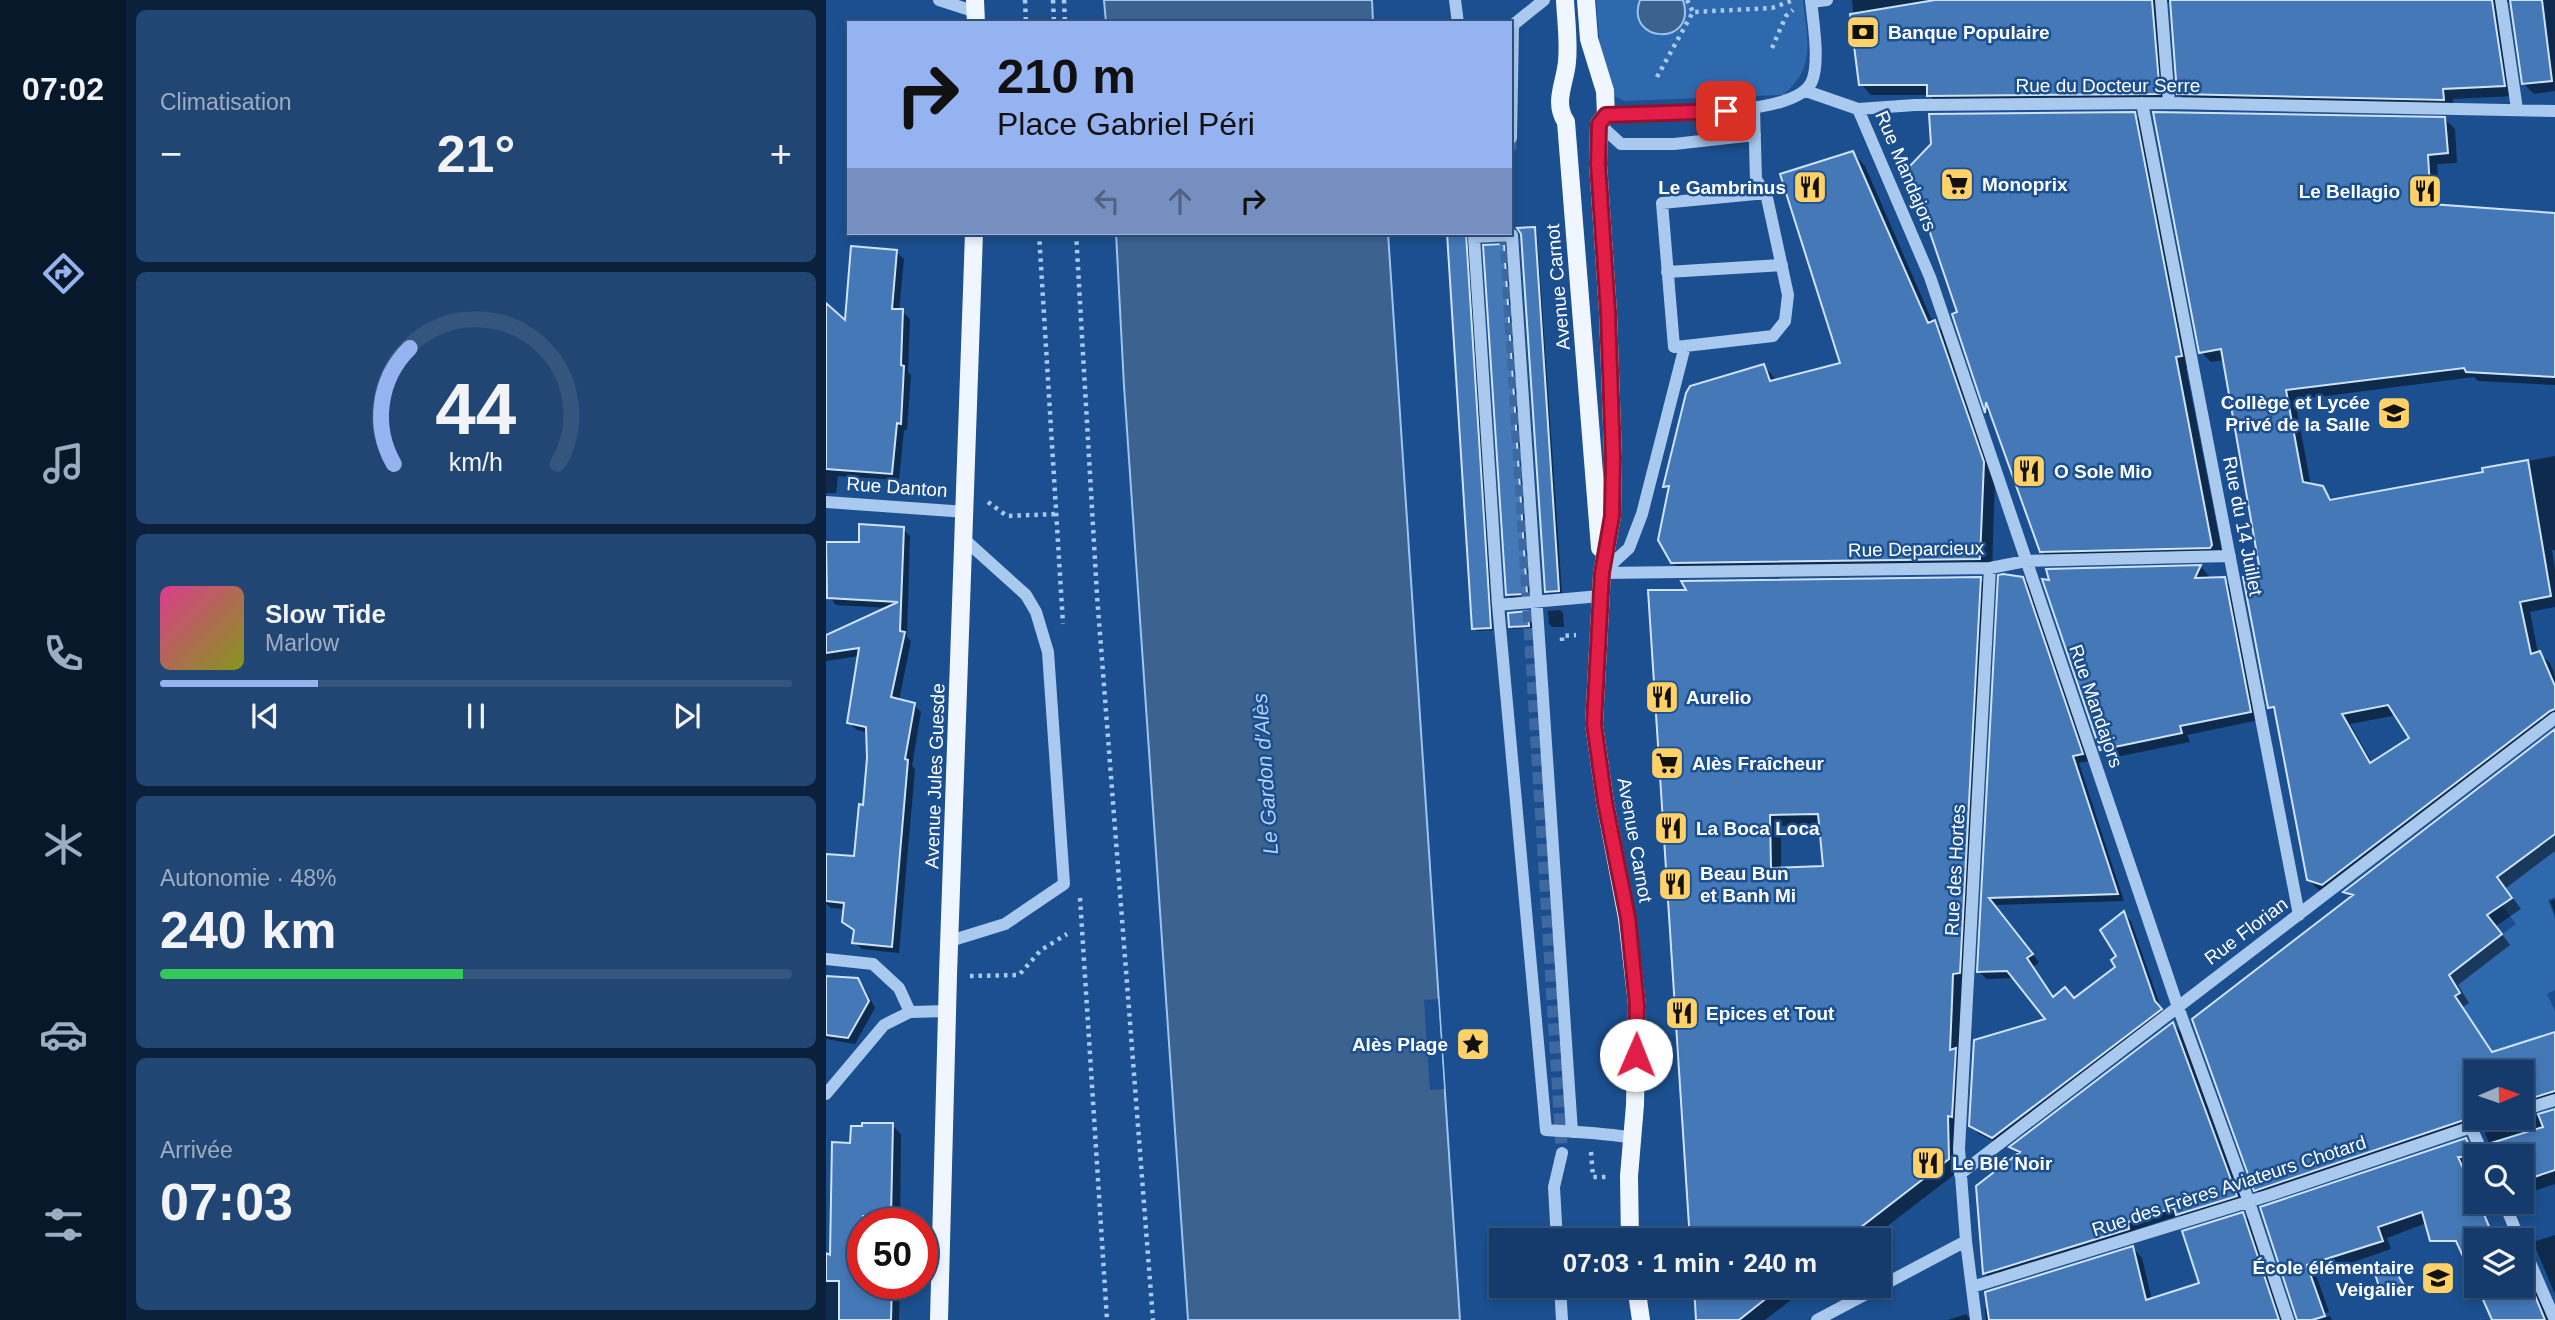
<!DOCTYPE html>
<html lang="fr">
<meta charset="utf-8">
<style>
body{margin:0;font-family:Helvetica,sans-serif;background:#214673;color:#f1f3f6;height:100vh;display:flex;flex-direction:column;font-size:26px;white-space:nowrap}
*{box-sizing:border-box;margin:0}
p{font-size:23px;color:#9dadc1}
.icon{flex:none;width:38px;height:38px;fill:none;stroke:currentColor;stroke-width:2;stroke-linecap:round;stroke-linejoin:round}
.map{position:relative;flex:1;overflow:hidden}
.details{display:flex;flex-direction:column;gap:10px;padding:10px;background:#0b203b;width:700px}
.details>*{flex:none}
.top-card{position:absolute;left:21px;top:21px;width:665px;height:214px;border-radius:0px;box-shadow:0 4px 10px #0003,0 0 0 2px #33557e;background:#95b2f1;color:#111;overflow:hidden}
.needle{width:46px;rotate:88deg}
.tools{position:absolute;left:1638px;top:1060px;display:grid;gap:14px}
.tools a{display:grid;place-items:center;width:70px;height:70px;border-radius:0px;background:#143b6b;box-shadow:0 4px 10px #0003,0 0 0 2px #33557e;font-size:35px}
.speed{position:absolute;left:21px;top:1208px;display:flex;gap:14px;font-size:35px;font-weight:700;text-align:center}
.speed>*{display:grid;place-content:center;width:91px;height:91px;border-radius:50%;background:#143b6b;box-shadow:0 4px 10px #0003,0 0 0 2px #33557e;line-height:1}
.speed .limit{border:10px solid #d22;background:#fff;color:#111}
.pin{position:absolute;display:grid;place-items:center;width:60px;height:60px;color:#fff;margin:-30px;border-radius:14px;box-shadow:0 4px 10px #0006}
.me{position:absolute;width:77px;margin:-38px;rotate:1deg;stroke-linejoin:round;filter:drop-shadow(0 0 5px #0008)}
.turn{display:flex;align-items:center;gap:24px;height:147px;padding:0 35px;font-size:32px}
.turn .icon{width:91px;height:91px;stroke-width:2.5}
.turn b{display:block;font-size:49px;line-height:60px}
.lanes{display:flex;align-items:center;height:66px;padding:0 35px;background:#0003;justify-content:center;gap:35px;direction:ltr}
.lanes .off{opacity:.35}
.big{font-size:52px;font-weight:800;line-height:1.1}
.details .widget{flex:1;display:flex;flex-direction:column;justify-content:center;gap:10px;min-width:0;padding:0 24px;border-radius:10px;background:#214673}
.details .dial{align-items:center;gap:0}
.dial svg{height:182px;overflow:visible;fill:none;stroke:#33557e;stroke-width:7;stroke-linecap:round;text-anchor:middle}
.dial text{fill:#f1f3f6;stroke:none}
.song{display:flex;align-items:center;gap:21px}
.cover{width:84px;height:84px;border-radius:10px;background:linear-gradient(135deg,hsl(330 70% 55%),hsl(70 70% 35%))}
.played{height:7px;border-radius:4px;background:linear-gradient(90deg,#95b2f1 25%,#33557e 25%)}
.keys{display:flex;justify-content:space-around;direction:ltr}
.heat{display:flex;justify-content:space-between;align-items:center;font-size:38px;direction:ltr}
.charge{height:10px;border-radius:5px;background:linear-gradient(90deg,#34c759 48%,#33557e 0)}
.trip{position:absolute;left:663px;top:1228px;width:402px;height:70px;border-radius:0px;background:#143b6b;box-shadow:0 4px 10px #0003,0 0 0 2px #33557e;font-weight:800;line-height:70px;text-align:center}
main{display:flex;flex:1;min-height:0}
.menu{display:flex;flex-direction:column;width:126px;justify-content:space-around;align-items:center;background:#08182b;color:#9dadc1}
.menu .icon{width:49px;height:49px}
.menu .current{color:#95b2f1}
.menu b{font-size:32px;color:#f1f3f6}
.map>svg:first-child{display:block}
.green{fill:#2e69ad}
.water{fill:#3c6290;stroke:#9cc4f0;stroke-width:2}
.pier{fill:#1b4f8f}
.shadow{fill:#0007;fill-rule:evenodd}
.building{fill:#4478b7;stroke:#cfe3fa;stroke-width:2;fill-rule:evenodd}
.lines{fill:none;stroke-linecap:round;stroke-linejoin:round}
.minor-tunnel{stroke:#3d69a0;stroke-width:12;stroke-dasharray:12 6;stroke-linecap:butt}
.path{stroke:#a9c9ee;stroke-width:4.5;stroke-dasharray:3.5 5;stroke-linecap:butt}
.minor{stroke:#a9c9ee;stroke-width:12}
.major{stroke:#f0f6ff;stroke-width:18}
.route-casing{stroke:#92132f;stroke-width:18}
.route{stroke:#e11d48;stroke-width:12}
.labels{text-anchor:middle;dominant-baseline:central;stroke-width:5;stroke-linejoin:round;paint-order:stroke}
.poi-label{font-size:19px;font-weight:bold;fill:#fff;stroke:#1b4f8f;text-anchor:start}
.street-label{font-size:19px;fill:#fff;stroke:#1b4f8f}
.water-label{font-size:21px;font-style:italic;fill:#b5d3f5;stroke:#1b4f8f}
</style>
<main>
<nav class="menu">
<b>07:02</b>
<svg class="icon current" aria-label="directions" viewBox="0 0 24 24"><path d="M12 3l9 9-9 9-9-9zM9 14v-3h6M13 9l2 2-2 2"/></svg>
<svg class="icon" aria-label="music" viewBox="0 0 24 24"><path d="M9 18V5l10-2v13"/><circle cx="6" cy="18" r="3"/><circle cx="16" cy="16" r="3"/></svg>
<svg class="icon" aria-label="phone" viewBox="0 0 24 24"><path d="M5 4h4l2 5-3 2q2 4 5 5l2-3 5 2v4C11 20 4 13 5 4z"/></svg>
<svg class="icon" aria-label="climate" viewBox="0 0 24 24"><path d="M12 3v18M4 7l16 10M4 17L20 7"/></svg>
<svg class="icon" aria-label="car" viewBox="0 0 24 24"><path d="M5 17H2v-5l4-1 3-4h7l3 4 3 1v5h-3M9 17h6M6 11h13"/><circle cx="7" cy="17" r="2"/><circle cx="17" cy="17" r="2"/></svg>
<svg class="icon" aria-label="filters" viewBox="0 0 24 24"><path d="M4 7h16M4 17h16"/><circle cx="9" cy="7" r="2"/><circle cx="15" cy="17" r="2"/></svg>
</nav>
<section class="details">
<div class="widget"><p>Climatisation</p>
<div class="heat"><a>−</a><b class="big">21°</b><a>+</a></div>
</div>
<div class="widget dial"><svg viewBox="0 0 100 80">
<path d="M14 69A42 42 0 1 1 86 69"/>
<path d="M14 69A42 42 0 0 1 21 18" stroke="#95b2f1"/>
<text x="50" y="56" font-size="32" font-weight="700">44</text>
<text x="50" y="72" font-size="11">km/h</text>
</svg></div>
<div class="widget">
<div class="song"><i class="cover"></i><div><b>Slow Tide</b><p>Marlow</p></div></div>
<div class="played"></div>
<div class="keys"><svg class="icon" aria-label="previous" viewBox="0 0 24 24"><path d="M18 5L8 12l10 7zM5 5v14"/></svg><svg class="icon" aria-label="pause" viewBox="0 0 24 24"><path d="M8 5v14M16 5v14"/></svg><svg class="icon" aria-label="next" viewBox="0 0 24 24"><path d="M6 5l10 7-10 7zM19 5v14"/></svg></div>
</div>
<div class="widget"><p>Autonomie · 48%</p><b class="big">240 km</b><div class="charge"></div></div>
<div class="widget"><p>Arrivée</p><b class="big">07:03</b></div>
</section>
<div class="map">
<svg width="1729" height="1320" viewBox="0 0 1729 1320">
<rect width="100%" height="100%" fill="#1b4f8f"/>
<path class="green" d="M770 0H977C981 40 991 66 957 95L798 101 788 96 776 75Z
M1729 834V897L1722 900 1729 919V990L1721 994 1729 1011V1032L1686 1046 1703 1092 1696 1094V1073H1680L1629 996 1634 992 1619 969 1642 960 1690 924 1676 905 1686 897 1671 877Z"/>
<path class="water" d="M278 0H546L547 23H280Z
M814 0H857C872 47 798 44 814 0Z
M290 233H562L634 1320H362L298 386Z"/>
<path class="pier" d="M612 999 618 1089 604 1090 598 1000Z"/>
<path class="shadow" d="M1026 0H1729V91L1708 94 1698 84 1686 1 1679 4 1688 96 1627 99 1628 110 1363 104 1353 94 1346 1 1340 3 1343 104 1114 106 1103 95H1045L1035 84Z
M1308 114 1319 125 1366 367 1360 368 1396 552 1226 562 1215 551 1167 418 1161 412 1128 315 1133 313Z
M1619 119 1629 129 1631 163 1611 164 1614 207 1729 214V385L1652 381 1648 377 1469 400 1485 486 1496 488 1508 501 1659 474 1658 469 1729 456V550H1726L1729 570V607L1704 612 1712 653 1724 663 1729 676V725L1507 894 1493 890 1482 879 1451 715 1444 707 1437 579 1399 360 1385 362 1375 352ZM1571 715 1586 739 1547 764 1524 724Z
M1027 153 1039 166 1107 323 1121 334 1169 476 1166 571 859 575 846 562 844 491 839 486 938 366 951 381 1016 364Z
M708 229 711 232 736 593 723 594 720 591Z
M641 233 644 236 642 241 667 630 651 631 648 628 623 234Z
M677 246 680 249 703 596 685 598 682 595Z
M70 252 78 259 73 311H76L84 319 82 372 85 375 81 430H78L73 480 12 476 10 493H0V305L20 323Z
M77 529 84 536 81 637 85 641 73 701 88 705 95 712 86 766 89 769 73 953 36 949 28 942 29 932 18 921 19 909 5 908 0 903V872L30 858 38 807 42 759V733L31 730 23 723 34 656 0 661V637L64 608 10 605 3 596H0V544H35Z
M1375 567 1383 576 1382 579H1398L1407 589 1433 720 1361 735 1364 742 1285 758 1276 749 1222 571Z
M1196 578 1204 586 1263 761 1253 763 1298 901 1168 905 1213 962 1207 967 1228 998 1249 999 1292 967 1298 914 1305 921 1336 1011 1342 1017 1175 1145 1153 1134 1145 1126 1222 1020 1189 978 1161 979 1153 972Z
M1154 579 1165 590 1133 1171 1042 1241H865L863 591ZM995 825 999 868 955 869V826Z
M734 610 737 613 738 627H726L723 624 722 611Z
M702 613 705 616 706 628 687 629 684 626Z
M1729 731V851L1680 888 1695 909 1670 926 1684 945 1632 985 1643 1003 1637 1007 1668 1053 1729 1034V1104L1699 1114 1698 1120 1729 1111V1184L1696 1195V1157H1668L1659 1133 1680 1126 1681 1119 1440 1200 1430 1190 1526 898 1519 892ZM1650 1073H1696V1118H1650Z
M1729 899V914L1724 901Z
M0 978 31 980 38 987 49 1008 29 1044 0 1039Z
M1347 1024 1355 1032 1418 1204 1360 1222 1354 1215 1309 1230 1310 1237 1167 1281 1159 1274 1151 1187 1193 1155 1186 1147Z
M66 1125 75 1134 74 1223H37V1283H74L73 1320H0V1255L6 1257 26 1145Z
M1640 1140 1653 1157H1650V1202H1672L1659 1206 1662 1213 1610 1229 1603 1222 1561 1238 1565 1249 1490 1275 1503 1312 1481 1320H1471L1436 1208Z
M1417 1214 1427 1224 1458 1320H1160L1159 1308 1307 1248 1316 1258 1326 1300 1375 1284Z
M1729 1235V1294L1707 1242Z
M1696 1258 1723 1320H1668L1653 1286H1696Z
M869 1286H983L939 1320H871Z
M1140 1314 1145 1320H1122Z
M1504 1316 1506 1320H1492Z"/>
<path class="building" d="M1109 0H1326L1334 94 1101 96V85H1033L1024 14Z
M1344 0H1666L1679 86 1617 89 1618 100 1351 94Z
M1684 0H1716L1726 81 1696 84Z
M1309 112 1356 356 1350 357 1386 545 1384 548 1214 552 1160 402 1159 413 1126 314 1131 312 1082 168 1105 144 1103 114Z
M1327 112 1619 117 1622 153 1602 155 1605 204 1729 213V377L1640 372 1638 368 1460 390 1477 482 1497 486 1504 500 1657 472 1656 468 1702 460 1725 596 1694 602 1705 654 1714 651 1729 686V709L1724 711 1496 885 1481 880 1448 707 1442 708 1417 577H1435L1395 349 1373 353ZM1562 705 1583 738 1544 763 1516 714Z
M1027 151 1102 323 1109 320 1158 462 1154 559 845 563 832 540 843 486 837 487 860 393 864 386 938 364 944 381 1014 363 954 174Z
M709 227 733 591 719 592 695 234 691 228Z
M621 233H640L665 628 646 629Z
M678 244 701 594 680 595 657 245Z
M25 246 71 250 66 309H77L75 365 78 366 75 424 71 423 66 474 0 469V303L19 320Z
M33 524 78 527 74 631 79 632 65 697 89 703 79 759 82 760 66 947 26 943 28 930 16 922 18 903 0 901V854L28 856 33 804 37 805 41 758 40 727 21 723 33 648 0 653V635L72 602 1 598 0 542H33Z
M1375 565 1369 578 1399 577 1425 712 1354 726 1356 733 1274 750 1216 579 1223 580 1220 569Z
M1177 574 1197 577 1257 754 1247 756 1292 894 1163 898 1207 954 1201 958 1227 997 1239 987 1248 998 1289 967 1285 960 1290 956 1274 930 1298 911 1329 1001 1336 1009 1166 1138 1143 1126 1148 1040 1219 1019 1181 971 1151 972 1172 575Z
M1155 577 1134 973 1127 974 1126 1002 1124 1050 1130 1048 1126 1117 1122 1116 1123 1159 1017 1241H864L822 590H860L855 581ZM992 814 997 866 945 868 944 815Z
M702 611 703 626 683 627 682 613Z
M1729 729V834L1671 877 1686 898 1661 915 1676 934 1623 975 1634 993 1629 996 1666 1052 1729 1032V1091L1706 1098 1696 1073H1650V1116L1428 1191 1366 1019 1527 895 1517 892Z
M0 976 32 978 43 1001 22 1038 0 1035Z
M1347 1022 1411 1196 1350 1215 1348 1208 1324 1215 1302 1222 1303 1229 1157 1274 1150 1186 1194 1152 1183 1147Z
M1729 1109V1170L1696 1181V1157H1667L1662 1144 1717 1127 1712 1114Z
M36 1123H67L65 1217 37 1216V1283H66L65 1320H13V1281H0V1253L4 1255 6 1142 24 1143 25 1126H36Z
M1640 1138 1648 1157H1632L1650 1197V1202H1653L1669 1241H1650V1285L1630 1241H1604L1596 1212 1552 1227 1557 1241 1481 1265 1499 1316 1486 1320H1471L1434 1207Z
M1417 1212 1453 1320H1163L1159 1292 1307 1246 1320 1300 1373 1283 1356 1231Z
M1568 1268 1579 1287 1556 1296 1549 1274Z
M868 1286H956L913 1320H870Z
M1651 1286H1690L1696 1298V1286H1705L1719 1320H1666Z"/>
<g class="lines">
<path class="minor-tunnel" d="M684 150 685 138
M679 233 736 1153"/>
<path class="path" d="M199 0 200 23
M227 0 228 23
M238 0 239 23
M861 0 867 12
M205 23 228 21
M946 48 960 16 967 10
M831 77 867 12 946 8 965 1
M213 233 237 624
M250 233 271 595 327 1320
M162 502 181 516 231 514
M736 641V636L750 635
M254 898 281 1320
M144 976 193 975 215 950 241 934
M765 1152 767 1177H781"/>
<path class="minor" d="M113 0 150 12
M629 0 632 23
M1335 0 1343 103
M1675 0 1691 109
M985 2 1001 0
M980 91 1032 109 1089 105 1343 103 1729 111
M1316 103 1473 915
M1032 109 1104 277 1352 1007 1423 1202 1462 1320
M780 115C819 113 971 120 986 81 994 62 987 21 985 0
M773 124 795 144H848L929 135
M685 138 687 25 718 0
M841 272 956 265
M859 346 848 347 836 203 940 193
M0 502 140 512
M776 573 1164 568 1200 561 1404 556
M776 573 803 548 816 514 859 346 947 336 959 321 962 295 940 193 930 180 928 109
M672 605 774 596
M124 941 179 924 238 884 222 652 210 612 200 595 139 540
M0 959 47 964 73 988 84 1012
M0 1094 58 1025 84 1012 122 1011
M1696 1110 1729 1100
M1645 1127 1658 1157
M746 1132 686 235 648 237 672 605 720 1130C750 1132 778 1133 808 1138
M1134 1174 1729 718
M1678 1202 1694 1241
M731 1241 728 1187 736 1153
M1696 1244 1729 1320
M734 1286 736 1320
M1146 1287 1444 1195 1672 1118
M991 1320 1140 1241
M1150 1320 1140 1241 1133 1149 1164 568"/>
<path class="major" d="M149 0 150 23
M739 0C740 20 743 42 741 62 739 84 727 102 740 122L774 548
M760 0 763 39 779 91 780 115 773 124 772 164 782 312 787 457 786 516 776 573 768 724 779 802 801 918 811 1005 809 1105 803 1176 804 1241
M810 1286 815 1320
M113 1320 122 975 148 233"/>
</g>
<g class="lines">
<g class="route-casing">
<path id="route" d="M810 1055 811 1005 802 918 779 802 768 724 776 573 786 516 787 457 782 312 772 164 773 124 780 115 900 111"/>
</g>
<use href="#route" class="route"/>
</g>
<defs>
<g id="bank-square" transform="scale(1.75)"><rect x="-9" y="-9" width="18" height="18" rx="4" fill="#ffd166" stroke="#1b4f8f"/><path d="M-6-4H6V4H-6ZM0-2.3a2.3 2.3 0 1 0 0 4.6a2.3 2.3 0 1 0 0-4.6Z" fill="#111"/></g>
<g id="supermarket-square" transform="scale(1.75)"><rect x="-9" y="-9" width="18" height="18" rx="4" fill="#ffd166" stroke="#1b4f8f"/><path d="M-6-5.5h2.5l.6 2H6L4.5 2H-2.5L-4.4-4H-6ZM-1.5 3.2a1.3 1.3 0 1 0 .1 0ZM3 3.2a1.3 1.3 0 1 0 .1 0Z" fill="#111"/></g>
<g id="restaurant-square" transform="scale(1.75)"><rect x="-9" y="-9" width="18" height="18" rx="4" fill="#ffd166" stroke="#1b4f8f"/><path d="M-5-6h1v4h1v-4h1v4h1v-4h1v5L-1.5 .5V6h-2V.5L-5-1ZM5-6V6H3V1.5H1.5Q1.5-4 5-6Z" fill="#111"/></g>
<g id="school-square" transform="scale(1.75)"><rect x="-9" y="-9" width="18" height="18" rx="4" fill="#ffd166" stroke="#1b4f8f"/><path d="M0-5L7-2L0 1L-7-2ZM-4 1L0 2.5L4 1V4Q0 6-4 4Z" fill="#111"/></g>
<g id="sight-square" transform="scale(1.75)"><rect x="-9" y="-9" width="18" height="18" rx="4" fill="#ffd166" stroke="#1b4f8f"/><path d="M0-6L1.8-2.2L6-1.7L2.9 1.2L3.7 5.4L0 3.3L-3.7 5.4L-2.9 1.2L-6-1.7L-1.8-2.2Z" fill="#111"/></g>
</defs>
<g fill-rule="evenodd">
<use href="#bank-square" x="1037" y="32"/>
<use href="#supermarket-square" x="1131" y="184"/>
<use href="#restaurant-square" x="984" y="187"/>
<use href="#restaurant-square" x="1599" y="191"/>
<use href="#school-square" x="1568" y="413"/>
<use href="#restaurant-square" x="1203" y="471"/>
<use href="#restaurant-square" x="836" y="697"/>
<use href="#supermarket-square" x="841" y="763"/>
<use href="#restaurant-square" x="845" y="828"/>
<use href="#restaurant-square" x="849" y="884"/>
<use href="#restaurant-square" x="856" y="1013"/>
<use href="#sight-square" x="647" y="1044"/>
<use href="#restaurant-square" x="1102" y="1163"/>
<use href="#school-square" x="1612" y="1278"/>
</g>
<g class="labels">
<g class="poi-label">
<text x="1062" y="32">Banque Populaire</text>
<text x="1156" y="184">Monoprix</text>
<text x="960" y="187" text-anchor="end">Le Gambrinus</text>
<text x="1574" y="191" text-anchor="end">Le Bellagio</text>
<text x="1544" y="402" text-anchor="end">Collège et Lycée<tspan x="1544" dy="22">Privé de la Salle</tspan></text>
<text x="1228" y="471">O Sole Mio</text>
<text x="860" y="697">Aurelio</text>
<text x="866" y="763">Alès Fraîcheur</text>
<text x="870" y="828">La Boca Loca</text>
<text x="874" y="873">Beau Bun<tspan x="874" dy="22">et Banh Mi</tspan></text>
<text x="880" y="1013">Epices et Tout</text>
<text x="622" y="1044" text-anchor="end">Alès Plage</text>
<text x="1126" y="1163">Le Blé Noir</text>
<text x="1588" y="1267" text-anchor="end">École élémentaire<tspan x="1588" dy="22">Veigalier</tspan></text>
</g>
<g class="street-label">
<text x="1282" y="85">Rue du Docteur Serre</text>
<text transform="translate(1080 171) rotate(67)">Rue Mandajors</text>
<text transform="translate(732 287) rotate(-95)">Avenue Carnot</text>
<text transform="translate(71 487) rotate(4)">Rue Danton</text>
<text transform="translate(1417 526) rotate(79)">Rue du 14 Juillet</text>
<text transform="translate(1090 549) rotate(-1)">Rue Deparcieux</text>
<text transform="translate(1270 706) rotate(71)">Rue Mandajors</text>
<text transform="translate(109 776) rotate(-88)">Avenue Jules Guesde</text>
<text transform="translate(809 840) rotate(80)">Avenue Carnot</text>
<text transform="translate(1129 870) rotate(-87)">Rue des Hortes</text>
<text transform="translate(1420 931) rotate(-37)">Rue Florian</text>
<text transform="translate(1403 1186) rotate(-18)">Rue des Frères Aviateurs Chotard</text>
</g>
<g class="water-label">
<text transform="translate(439 774) rotate(-94)">Le Gardon d'Alès</text>
</g>
</g>
</svg>
<div class="tools">
<a><svg class="needle" viewBox="-14 -14 28 28"><path d="M0-13l5 13h-10z" fill="#e53935"/><path d="M0 13l5-13h-10z" fill="#9dadc1"/></svg></a>
<a><svg class="icon" aria-label="search" viewBox="0 0 24 24"><circle cx="10" cy="10" r="6"/><path d="M15 15l6 6"/></svg></a>
<a><svg class="icon" aria-label="layers" viewBox="0 0 24 24"><path d="M12 4l9 5-9 5-9-5zM3 14l9 5 9-5"/></svg></a>
</div>
<div class="speed"><div class="limit">50</div></div>
<div class="pin" style="left:900px;top:111px;background:#d93025"><svg class="icon" aria-label="arrive" viewBox="0 0 24 24"><path d="M6 21V4h12l-3 4 3 4H6"/></svg></div>
<svg class="me" style="left:810px;top:1055px" viewBox="-20 -20 40 40"><circle r="19" fill="#fff"/><path d="M0-13L10 11 0 6-10 11z" fill="#e11d48"/></svg>
<div class="trip">07:03 · 1 min · 240 m</div>
<div class="top-card">
<div class="turn"><svg class="icon" aria-label="right" viewBox="0 0 24 24"><path d="M7 20v-9h11M14 6l5 5-5 5"/></svg><div><b>210 m</b>Place Gabriel Péri</div></div>
<div class="lanes"><svg class="icon off" aria-label="left" viewBox="0 0 24 24"><path d="M17 20v-9H6M10 6l-5 5 5 5"/></svg><svg class="icon off" aria-label="ahead" viewBox="0 0 24 24"><path d="M12 20V5M6 11l6-6 6 6"/></svg><svg class="icon" aria-label="right" viewBox="0 0 24 24"><path d="M7 20v-9h11M14 6l5 5-5 5"/></svg></div>
</div>
</div>
</main>
